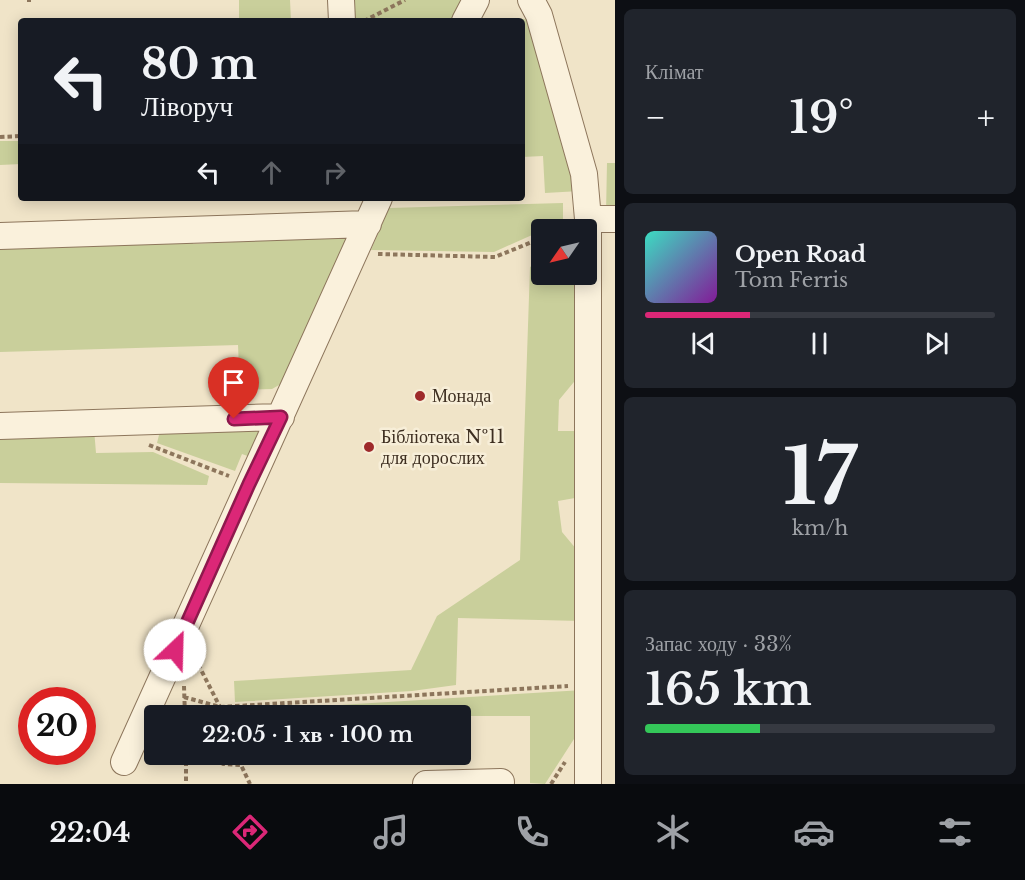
<!DOCTYPE html>
<html lang="uk">
<meta charset="utf-8">
<style>
body{margin:0;font-family:"Libre Baskerville",serif;background:#20242c;color:#f1f3f6;height:100vh;display:flex;flex-direction:column;font-size:22px;white-space:nowrap}
*{box-sizing:border-box;margin:0}
p{font-size:20px;color:#9ea1a6}
.icon{flex:none;width:33px;height:33px;fill:none;stroke:currentColor;stroke-width:2;stroke-linecap:round;stroke-linejoin:round}
.map{position:relative;flex:1;overflow:hidden}
.details{display:flex;flex-direction:column;gap:9px;padding:9px;background:#0d0f14;width:410px}
.details>*{flex:none}
.guide{position:absolute;left:18px;top:18px;width:507px;height:183px;border-radius:6px;box-shadow:0 3px 15px #0003;background:#171b24;color:#f1f3f6;overflow:hidden}
.needle{width:39px;rotate:236deg}
.fabs{position:absolute;left:531px;top:219px;display:grid;gap:12px}
.fabs a{display:grid;place-items:center;width:66px;height:66px;border-radius:6px;background:#171b24;box-shadow:0 3px 15px #0003;font-size:30px}
.speed{position:absolute;left:18px;top:687px;display:flex;gap:12px;font-size:30px;font-weight:700;text-align:center}
.speed>*{display:grid;place-content:center;width:78px;height:78px;border-radius:50%;background:#171b24;box-shadow:0 3px 15px #0003;line-height:1}
.speed .limit{border:9px solid #d22;background:#fff;color:#111}
.pin{position:absolute;display:grid;place-items:center;width:51px;height:51px;color:#fff;margin:-62px -26px;border-radius:50% 50% 50% 0;rotate:-45deg;box-shadow:0 0 6px #0007}
.pin .icon{rotate:45deg}
.me{position:absolute;width:66px;margin:-33px;rotate:24deg;stroke-linejoin:round;filter:drop-shadow(0 0 4px #0008)}
.turn{display:flex;align-items:center;gap:21px;height:126px;padding:0 24px;font-size:27px}
.turn .icon{width:78px;height:78px;stroke-width:2.5}
.turn b{display:block;font-size:42px;line-height:51px}
.lanes{display:flex;align-items:center;height:57px;padding:0 24px;background:#0003;justify-content:center;gap:30px;direction:ltr}
.lanes .off{opacity:.35}
.big{font-size:45px;font-weight:600;line-height:1.1}
.details .card{flex:1;display:flex;flex-direction:column;justify-content:center;gap:9px;min-width:0;padding:0 21px;border-radius:9px;background:#20242c}
.details .dial{align-items:center;gap:0}
.dial b{font-size:78px;line-height:1}
.song{display:flex;align-items:center;gap:18px}
.cover{width:72px;height:72px;border-radius:9px;background:linear-gradient(135deg,hsl(170 70% 55%),hsl(290 70% 35%))}
.played{height:6px;border-radius:3px;background:linear-gradient(90deg,#db2777 30%,#363941 30%)}
.keys{display:flex;justify-content:space-around;direction:ltr}
.heat{display:flex;justify-content:space-between;align-items:center;font-size:33px;direction:ltr}
.charge{height:9px;border-radius:4px;background:linear-gradient(90deg,#34c759 33%,#363941 0)}
.trip{position:absolute;left:144px;top:705px;width:327px;height:60px;border-radius:6px;background:#171b24;box-shadow:0 3px 15px #0003;font-weight:600;line-height:60px;text-align:center}
.tab-bar{display:flex;height:96px;justify-content:space-around;align-items:center;background:#090b0e;color:#9ea1a6}
.tab-bar .icon{width:42px;height:42px}
.tab-bar .selected{color:#db2777}
.tab-bar b{font-size:27px;color:#f1f3f6}
main{display:flex;flex:1;min-height:0}
.map>svg:first-child{display:block}
.green{fill:#c9cf9b}
.lines{fill:none;stroke-linecap:round;stroke-linejoin:round}
.minor-casing{stroke:#8d765c;stroke-width:28}
.path{stroke:#8d765c;stroke-width:4;stroke-dasharray:4.5 3;stroke-linecap:butt}
.minor{stroke:#faf1dc;stroke-width:26}
.route-casing{stroke:#8e194d;stroke-width:15}
.route{stroke:#db2777;stroke-width:10}
.poi-dot{fill:#9e2a2b;stroke:#f7eed8;stroke-width:2}
.labels{text-anchor:middle;dominant-baseline:central;stroke-width:5;stroke-linejoin:round;paint-order:stroke}
.poi-label{font-size:18px;fill:#3d2e20;stroke:#f7eed8;text-anchor:start}
</style>
<main>
<div class="map">
<svg width="616" height="784" viewBox="0 0 616 784">
<rect width="100%" height="100%" fill="#f0e4c8"/>
<path class="green" d="M239 0H290L291 21H239Z
M348 0H465L454 21H349Z
M517 18 529 20 580 191 545 193 543 156 522 157V21H478L479 20Z
M0 141H21V164L0 165Z
M607 163H615V213H606Z
M563 203V222L545 229 542 230 541 231 494 252 371 250 389 208Z
M356 230 290 379 272 389 240 390 238 345 0 352V240L192 235 193 244 234 242V233Z
M541 260 542 274 581 275 583 371 559 400 558 431H583V491L575 498 558 501 562 532 582 556 581 621 458 618 456 685 412 691 235 702 234 681 411 670 437 616 520 560 530 267Z
M161 427 264 428 253 458 242 454 235 471 157 443Z
M94 429 96 453 153 452 209 476 207 485 0 483V433Z
M583 690V725L545 784 530 783V716H226V712Z"/>
<g class="lines">
<g class="minor-casing">
<path id="minor" d="M341 0 342 21
M531 0 539 15 584 174 588 219
M465 21 476 0
M0 236 368 224
M0 426 281 417
M124 762 379 198
M426 784 501 782
M588 784V219H616"/>
</g>
<path class="path" d="M29 0V2
M364 21 405 0
M0 137 21 136
M378 254 495 257 542 238
M149 445 229 476
M195 658 220 707V716
M184 686 185 716
M184 697 220 707 568 686
M186 754V784
M222 754 223 764 241 765 250 784
M551 784 565 762"/>
<use href="#minor" class="minor"/>
</g>
<g class="lines">
<g class="route-casing">
<path id="route" d="M175 650 249 484 281 417 234 419"/>
</g>
<use href="#route" class="route"/>
</g>
<g class="poi-dot">
<circle cx="420" cy="396" r="6"/>
<circle cx="369" cy="447" r="6"/>
</g>
<g class="labels">
<g class="poi-label">
<text x="432" y="396">Монада</text>
<text x="381" y="437">Бібліотека №11<tspan x="381" dy="21">для дорослих</tspan></text>
</g>
</g>
</svg>
<div class="fabs">
<a><svg class="needle" viewBox="-14 -14 28 28"><path d="M0-13l5 13h-10z" fill="#e53935"/><path d="M0 13l5-13h-10z" fill="#9ea1a6"/></svg></a>
</div>
<div class="speed"><div class="limit">20</div></div>
<div class="pin" style="left:234px;top:419px;background:#d93025"><svg class="icon" aria-label="arrive" viewBox="0 0 24 24"><path d="M6 21V4h12l-3 4 3 4H6"/></svg></div>
<svg class="me" style="left:175px;top:650px" viewBox="-20 -20 40 40"><circle r="19" fill="#fff"/><path d="M0-13L10 11 0 6-10 11z" fill="#db2777"/></svg>
<div class="trip">22:05 · 1 хв · 100 m</div>
<div class="guide">
<div class="turn"><svg class="icon" aria-label="left" viewBox="0 0 24 24"><path d="M17 20v-9H6M10 6l-5 5 5 5"/></svg><div><b>80 m</b>Ліворуч</div></div>
<div class="lanes"><svg class="icon" aria-label="left" viewBox="0 0 24 24"><path d="M17 20v-9H6M10 6l-5 5 5 5"/></svg><svg class="icon off" aria-label="ahead" viewBox="0 0 24 24"><path d="M12 20V5M6 11l6-6 6 6"/></svg><svg class="icon off" aria-label="right" viewBox="0 0 24 24"><path d="M7 20v-9h11M14 6l5 5-5 5"/></svg></div>
</div>
</div>
<section class="details">
<div class="card"><p>Клімат</p>
<div class="heat"><a>−</a><b class="big">19°</b><a>+</a></div>
</div>
<div class="card">
<div class="song"><i class="cover"></i><div><b>Open Road</b><p>Tom Ferris</p></div></div>
<div class="played"></div>
<div class="keys"><svg class="icon" aria-label="previous" viewBox="0 0 24 24"><path d="M18 5L8 12l10 7zM5 5v14"/></svg><svg class="icon" aria-label="pause" viewBox="0 0 24 24"><path d="M8 5v14M16 5v14"/></svg><svg class="icon" aria-label="next" viewBox="0 0 24 24"><path d="M6 5l10 7-10 7zM19 5v14"/></svg></div>
</div>
<div class="card dial"><b>17</b><p>km/h</p></div>
<div class="card"><p>Запас ходу · 33%</p><b class="big">165 km</b><div class="charge"></div></div>
</section>
</main>
<nav class="tab-bar">
<b>22:04</b>
<svg class="icon selected" aria-label="directions" viewBox="0 0 24 24"><path d="M12 3l9 9-9 9-9-9zM9 14v-3h6M13 9l2 2-2 2"/></svg>
<svg class="icon" aria-label="music" viewBox="0 0 24 24"><path d="M9 18V5l10-2v13"/><circle cx="6" cy="18" r="3"/><circle cx="16" cy="16" r="3"/></svg>
<svg class="icon" aria-label="phone" viewBox="0 0 24 24"><path d="M5 4h4l2 5-3 2q2 4 5 5l2-3 5 2v4C11 20 4 13 5 4z"/></svg>
<svg class="icon" aria-label="climate" viewBox="0 0 24 24"><path d="M12 3v18M4 7l16 10M4 17L20 7"/></svg>
<svg class="icon" aria-label="car" viewBox="0 0 24 24"><path d="M5 17H2v-5l4-1 3-4h7l3 4 3 1v5h-3M9 17h6M6 11h13"/><circle cx="7" cy="17" r="2"/><circle cx="17" cy="17" r="2"/></svg>
<svg class="icon" aria-label="filters" viewBox="0 0 24 24"><path d="M4 7h16M4 17h16"/><circle cx="9" cy="7" r="2"/><circle cx="15" cy="17" r="2"/></svg>
</nav>
